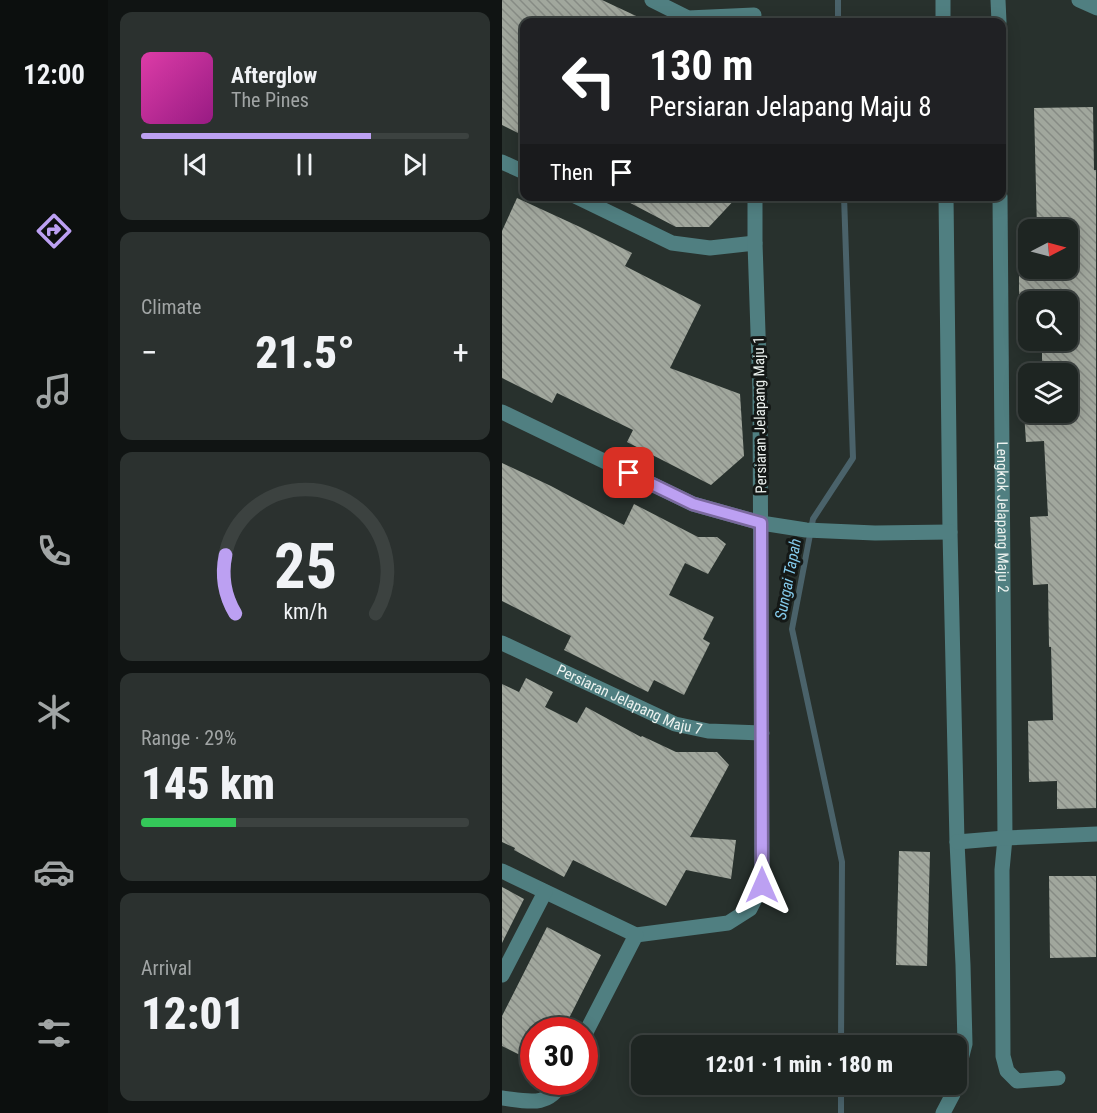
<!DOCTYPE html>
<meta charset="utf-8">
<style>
body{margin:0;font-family:"Roboto Condensed",sans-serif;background:#2b312f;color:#f1f3f6;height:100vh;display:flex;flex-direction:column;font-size:22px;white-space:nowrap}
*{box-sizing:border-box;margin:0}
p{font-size:20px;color:#a1a5a5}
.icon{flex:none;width:33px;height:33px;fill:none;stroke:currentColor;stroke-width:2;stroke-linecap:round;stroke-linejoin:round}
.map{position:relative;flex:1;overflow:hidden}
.panel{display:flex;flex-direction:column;gap:12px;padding:12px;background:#101413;width:394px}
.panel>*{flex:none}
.top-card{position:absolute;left:18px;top:18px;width:486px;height:183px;border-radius:12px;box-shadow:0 3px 15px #0003,0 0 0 2px #3c4240;background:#202124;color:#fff;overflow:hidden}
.needle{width:39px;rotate:84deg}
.fabs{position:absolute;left:516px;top:219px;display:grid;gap:12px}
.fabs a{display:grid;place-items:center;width:60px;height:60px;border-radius:12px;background:#1e2522;box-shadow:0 3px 15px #0003,0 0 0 2px #3c4240;font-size:30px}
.speed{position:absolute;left:18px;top:1017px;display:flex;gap:12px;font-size:30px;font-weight:700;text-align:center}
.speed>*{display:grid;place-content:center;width:78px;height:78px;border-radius:50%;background:#1e2522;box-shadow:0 3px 15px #0003,0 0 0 2px #3c4240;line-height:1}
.speed .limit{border:9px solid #d22;background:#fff;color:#111}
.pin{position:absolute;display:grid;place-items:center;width:51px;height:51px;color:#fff;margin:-26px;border-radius:12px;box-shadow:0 3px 9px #0006}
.me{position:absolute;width:66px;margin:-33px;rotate:0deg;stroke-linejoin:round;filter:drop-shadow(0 0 4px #0008)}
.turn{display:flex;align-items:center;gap:21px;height:126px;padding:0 30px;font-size:27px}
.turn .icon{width:78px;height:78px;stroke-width:2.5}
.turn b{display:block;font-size:42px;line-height:51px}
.then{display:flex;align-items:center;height:57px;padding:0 30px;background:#0003;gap:12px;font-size:22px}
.big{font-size:45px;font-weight:800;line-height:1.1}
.panel .tile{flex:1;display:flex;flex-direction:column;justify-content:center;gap:9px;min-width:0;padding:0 21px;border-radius:12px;background:#2b312f}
.panel .dial{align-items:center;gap:0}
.dial svg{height:156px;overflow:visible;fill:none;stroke:#3c4240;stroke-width:7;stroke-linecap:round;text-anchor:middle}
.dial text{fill:#f1f3f6;stroke:none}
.song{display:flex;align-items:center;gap:18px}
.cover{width:72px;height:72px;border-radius:9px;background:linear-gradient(135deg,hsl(320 70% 55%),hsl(310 70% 35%))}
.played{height:6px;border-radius:3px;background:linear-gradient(90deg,#bca0f2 70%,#3c4240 70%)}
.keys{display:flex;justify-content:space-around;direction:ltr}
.heat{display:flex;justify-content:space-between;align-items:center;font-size:33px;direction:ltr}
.charge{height:9px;border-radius:4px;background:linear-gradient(90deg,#34c759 29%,#3c4240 0)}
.trip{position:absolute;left:129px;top:1035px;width:336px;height:60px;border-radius:12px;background:#1e2522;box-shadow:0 3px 15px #0003,0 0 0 2px #3c4240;font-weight:800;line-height:60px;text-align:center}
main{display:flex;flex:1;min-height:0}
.tab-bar{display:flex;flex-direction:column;width:108px;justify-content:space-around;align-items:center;background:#0c0f0e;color:#a1a5a5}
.tab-bar .icon{width:42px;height:42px}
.tab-bar .selected{color:#bca0f2}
.tab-bar b{font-size:27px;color:#f1f3f6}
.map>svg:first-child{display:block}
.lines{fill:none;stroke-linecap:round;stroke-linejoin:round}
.stream{stroke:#4a626a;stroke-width:6}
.building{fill:url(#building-back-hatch)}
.minor{stroke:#507f81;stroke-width:15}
.route-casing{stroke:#7a689d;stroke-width:15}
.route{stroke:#bca0f2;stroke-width:10}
.labels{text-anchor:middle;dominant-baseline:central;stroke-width:6;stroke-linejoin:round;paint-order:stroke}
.street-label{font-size:15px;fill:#edf3f0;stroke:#141816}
.water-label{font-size:16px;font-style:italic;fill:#84caeb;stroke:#141816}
</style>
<main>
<nav class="tab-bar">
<b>12:00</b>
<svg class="icon selected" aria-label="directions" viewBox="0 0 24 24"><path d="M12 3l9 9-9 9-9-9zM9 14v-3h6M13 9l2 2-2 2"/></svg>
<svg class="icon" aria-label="music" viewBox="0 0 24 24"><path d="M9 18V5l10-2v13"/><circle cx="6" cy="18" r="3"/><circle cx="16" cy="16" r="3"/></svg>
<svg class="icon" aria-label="phone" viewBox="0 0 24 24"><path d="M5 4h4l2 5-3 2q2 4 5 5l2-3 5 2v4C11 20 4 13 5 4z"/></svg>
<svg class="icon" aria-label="climate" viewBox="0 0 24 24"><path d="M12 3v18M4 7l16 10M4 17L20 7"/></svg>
<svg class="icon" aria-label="car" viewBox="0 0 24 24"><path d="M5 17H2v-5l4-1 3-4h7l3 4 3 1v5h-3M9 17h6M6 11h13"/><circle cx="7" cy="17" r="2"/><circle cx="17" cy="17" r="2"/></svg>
<svg class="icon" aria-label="filters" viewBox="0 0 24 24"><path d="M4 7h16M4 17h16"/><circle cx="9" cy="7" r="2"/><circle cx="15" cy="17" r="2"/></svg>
</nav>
<section class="panel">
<div class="tile">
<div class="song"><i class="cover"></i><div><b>Afterglow</b><p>The Pines</p></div></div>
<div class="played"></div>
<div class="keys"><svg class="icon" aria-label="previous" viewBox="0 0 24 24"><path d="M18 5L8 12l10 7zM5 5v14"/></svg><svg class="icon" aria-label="pause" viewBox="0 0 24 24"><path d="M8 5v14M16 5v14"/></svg><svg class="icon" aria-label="next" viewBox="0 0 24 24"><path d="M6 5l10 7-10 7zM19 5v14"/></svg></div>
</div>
<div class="tile"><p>Climate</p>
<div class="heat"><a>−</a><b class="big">21.5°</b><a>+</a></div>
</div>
<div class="tile dial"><svg viewBox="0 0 100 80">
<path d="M14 69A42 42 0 1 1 86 69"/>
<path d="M14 69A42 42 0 0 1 9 39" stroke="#bca0f2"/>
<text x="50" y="56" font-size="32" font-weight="700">25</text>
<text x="50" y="72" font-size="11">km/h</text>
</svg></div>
<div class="tile"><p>Range · 29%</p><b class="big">145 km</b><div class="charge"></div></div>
<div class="tile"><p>Arrival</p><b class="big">12:01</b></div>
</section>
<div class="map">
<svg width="595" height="1113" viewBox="0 0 595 1113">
<defs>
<pattern id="building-back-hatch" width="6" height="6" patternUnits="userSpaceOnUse" patternTransform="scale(1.5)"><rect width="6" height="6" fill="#a1a79d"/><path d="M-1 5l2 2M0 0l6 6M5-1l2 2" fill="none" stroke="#868b84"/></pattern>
</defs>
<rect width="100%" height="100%" fill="#28312d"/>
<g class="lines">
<path class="stream" d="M336 0V22
M339 1046 340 862 290 629 311 519 351 458 342 196
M339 1113V1084"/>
</g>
<path class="building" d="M0 0H100L147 22H22V136L0 125Z
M591 107 592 170H594V808L555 809V781L527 782 526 721 551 720 549 647H547L546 584 531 585 528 517 546 516 542 441 524 442 522 412H566V370H540V340H566V302H517V268H566V230H535L532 108Z
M115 196H236L207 227H174Z
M15 198 78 227 130 253 123 266 199 305 168 368 238 394 242 456 209 485 125 442 131 430 55 393 50 403 0 378V231Z
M0 463 49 486 122 525 132 504 196 537H215L224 544 206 574 183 563 167 595 212 617 201 639 208 643 182 695 152 680 146 692 62 650 69 636 0 601Z
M24 678 51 692 43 707 75 723 84 707 139 737 140 736 174 752H215L227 765 188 837 234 840 229 879 184 870 164 906 71 860 62 877 12 850 13 848 0 842V684L17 692Z
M397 851 428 852 425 966 394 965Z
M547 876H594V957L548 958Z
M0 887 22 899 0 943Z
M45 927 99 955 61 1030H32V1062L0 1046V1016Z"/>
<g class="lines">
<g class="minor">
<path d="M150 0 186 18 252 15"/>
<path d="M441 0V22"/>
<path d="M496 0 497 22"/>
<path d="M577 0 595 8"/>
<path d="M0 162 22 172"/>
<path d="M73 196 170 243 208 248 253 243"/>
<path d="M444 196 448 532 455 842 461 965 463 1044 454 1079"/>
<path id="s1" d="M498 196 503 838 500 870 501 1056 505 1071 515 1081 556 1078"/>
<path d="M0 412 191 504 259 523 304 530 373 533 448 532"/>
<path id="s2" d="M0 643 173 724 206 731 260 733"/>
<path d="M455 842 503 838 595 834"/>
<path d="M0 871 134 935 226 923 248 909 260 885 258 392 253 243V196"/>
<path d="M0 975 43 892"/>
<path d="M82 1036 134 935"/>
<path d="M0 1098C25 1101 47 1108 60 1082"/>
<path d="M441 1113 451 1094 453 1084"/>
</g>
</g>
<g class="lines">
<g class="route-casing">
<path id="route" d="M127 473 191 504 259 523 260 885"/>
</g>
<use href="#route" class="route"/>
</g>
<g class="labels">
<g class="street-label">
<text transform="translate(258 415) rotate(-91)">Persiaran Jelapang Maju 1</text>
<text stroke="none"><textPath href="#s1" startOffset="321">Lengkok Jelapang Maju 2</textPath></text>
<text stroke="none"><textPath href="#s2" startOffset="140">Persiaran Jelapang Maju 7</textPath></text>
</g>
<g class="water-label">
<text transform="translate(286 579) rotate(-79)">Sungai Tapah</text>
</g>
</g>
</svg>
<div class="fabs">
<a><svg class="needle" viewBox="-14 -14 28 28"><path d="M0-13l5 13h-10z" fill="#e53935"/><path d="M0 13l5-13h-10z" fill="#a1a5a5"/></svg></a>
<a><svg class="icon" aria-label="search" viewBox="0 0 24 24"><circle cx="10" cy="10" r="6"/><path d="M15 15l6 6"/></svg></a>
<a><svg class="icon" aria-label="layers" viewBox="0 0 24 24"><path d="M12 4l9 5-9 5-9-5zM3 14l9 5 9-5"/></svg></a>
</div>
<div class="speed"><div class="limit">30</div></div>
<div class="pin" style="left:127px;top:473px;background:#d93025"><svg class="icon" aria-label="arrive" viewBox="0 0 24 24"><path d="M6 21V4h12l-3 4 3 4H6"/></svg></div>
<svg class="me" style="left:260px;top:885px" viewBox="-20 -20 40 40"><path d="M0-17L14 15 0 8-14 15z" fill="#bca0f2" stroke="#fff" stroke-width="4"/></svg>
<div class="trip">12:01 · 1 min · 180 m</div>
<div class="top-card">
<div class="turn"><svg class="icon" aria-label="left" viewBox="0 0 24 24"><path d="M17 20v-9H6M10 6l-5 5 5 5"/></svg><div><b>130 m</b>Persiaran Jelapang Maju 8</div></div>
<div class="then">Then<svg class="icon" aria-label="arrive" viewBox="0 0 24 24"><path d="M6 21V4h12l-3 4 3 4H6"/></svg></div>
</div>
</div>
</main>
